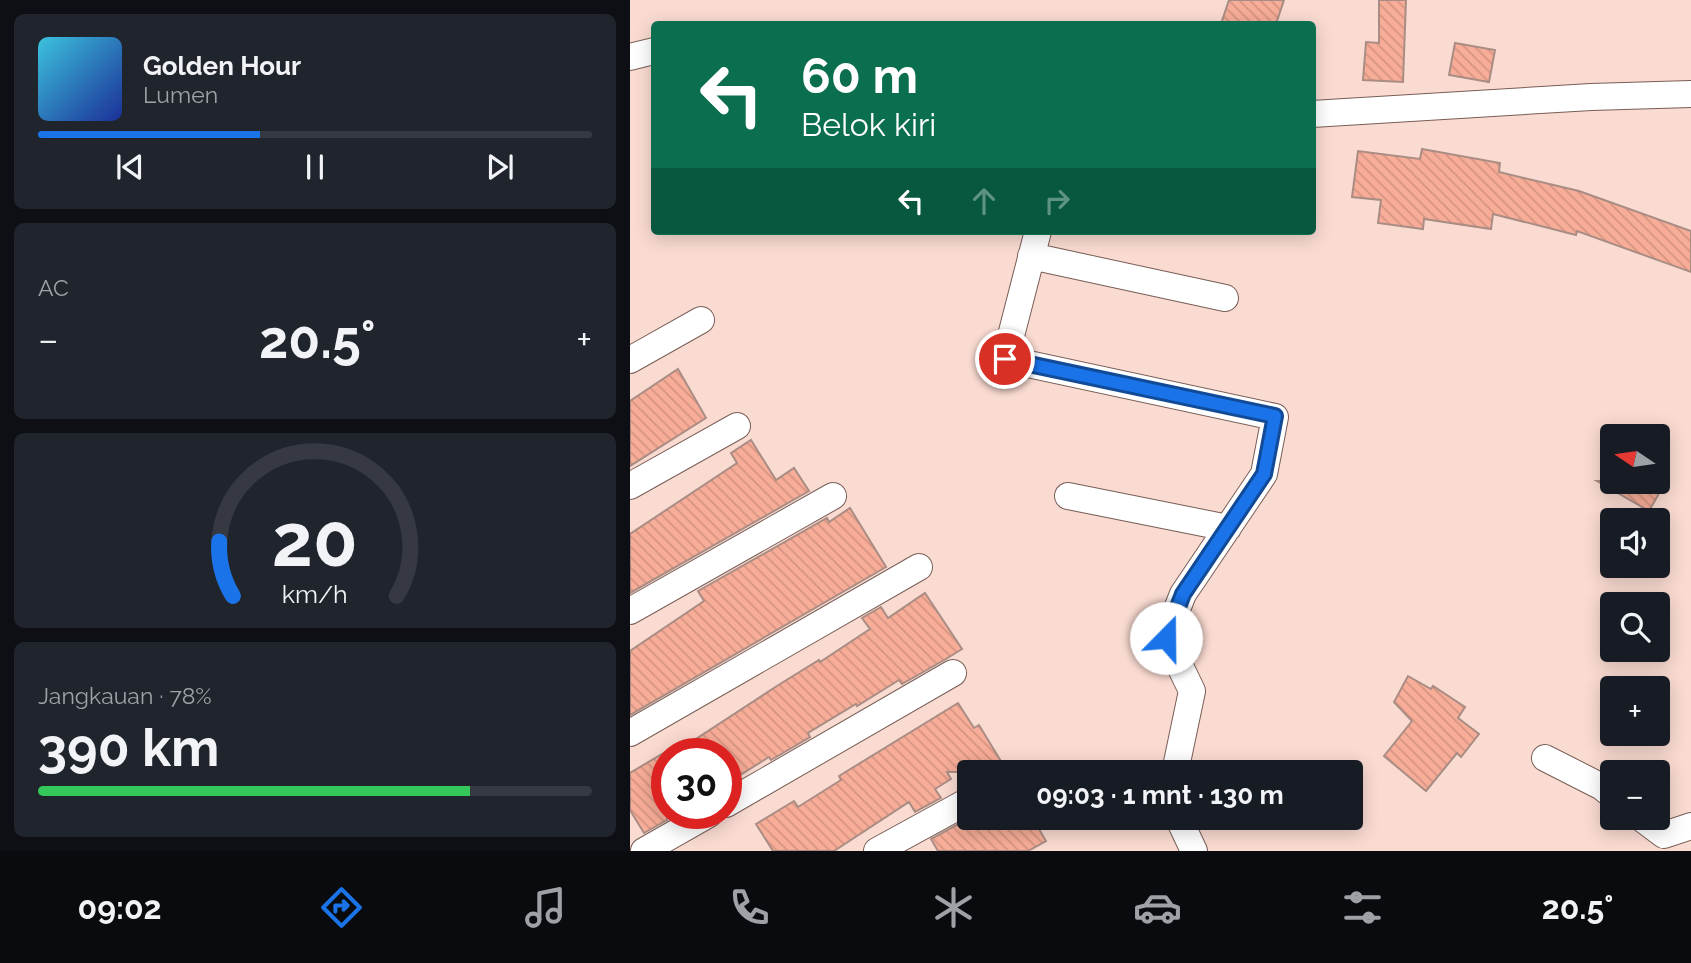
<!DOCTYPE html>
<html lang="id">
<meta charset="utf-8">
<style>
body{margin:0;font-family:Raleway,sans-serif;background:#20242c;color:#f1f3f6;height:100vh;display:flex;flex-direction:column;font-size:26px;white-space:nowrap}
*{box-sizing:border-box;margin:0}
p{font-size:23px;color:#9ea1a6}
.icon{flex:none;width:38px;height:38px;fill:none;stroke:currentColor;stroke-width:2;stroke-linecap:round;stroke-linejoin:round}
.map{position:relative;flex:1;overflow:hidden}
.details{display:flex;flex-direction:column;gap:14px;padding:14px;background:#0d0f14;width:630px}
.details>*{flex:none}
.guide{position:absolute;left:21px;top:21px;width:665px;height:214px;border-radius:7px;box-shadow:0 4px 18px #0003;background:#0b6e4f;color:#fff;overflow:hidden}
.needle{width:46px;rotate:283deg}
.controls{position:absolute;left:970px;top:424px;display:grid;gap:14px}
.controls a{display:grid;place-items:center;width:70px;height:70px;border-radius:7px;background:#171b24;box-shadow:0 4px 18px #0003;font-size:35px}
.speed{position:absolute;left:21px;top:738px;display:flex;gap:14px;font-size:35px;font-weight:700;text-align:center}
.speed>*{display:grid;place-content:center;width:91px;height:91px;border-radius:50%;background:#171b24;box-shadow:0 4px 18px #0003;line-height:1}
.speed .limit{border:10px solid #d22;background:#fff;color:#111}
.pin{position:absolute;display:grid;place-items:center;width:60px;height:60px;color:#fff;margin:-30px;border:4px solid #fff;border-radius:50%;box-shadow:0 2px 7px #0007}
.me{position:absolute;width:77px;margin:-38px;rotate:22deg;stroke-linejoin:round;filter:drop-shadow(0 0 5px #0008)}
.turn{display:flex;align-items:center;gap:24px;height:147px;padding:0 35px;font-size:32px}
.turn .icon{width:91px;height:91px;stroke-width:2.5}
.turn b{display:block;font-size:49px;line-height:60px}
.lanes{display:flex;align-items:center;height:66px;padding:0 35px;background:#0003;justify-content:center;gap:35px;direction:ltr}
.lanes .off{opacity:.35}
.big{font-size:52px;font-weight:700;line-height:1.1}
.details .card{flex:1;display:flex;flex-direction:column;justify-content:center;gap:10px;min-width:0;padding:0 24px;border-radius:10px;background:#20242c}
.details .dial{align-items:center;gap:0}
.dial svg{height:182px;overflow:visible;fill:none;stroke:#363941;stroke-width:7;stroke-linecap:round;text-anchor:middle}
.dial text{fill:#f1f3f6;stroke:none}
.song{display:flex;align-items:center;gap:21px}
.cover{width:84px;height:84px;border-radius:10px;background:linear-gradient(135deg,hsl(190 70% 55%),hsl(230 70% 35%))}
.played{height:7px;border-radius:4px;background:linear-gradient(90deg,#1a73e8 40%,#363941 40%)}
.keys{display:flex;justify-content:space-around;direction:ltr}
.heat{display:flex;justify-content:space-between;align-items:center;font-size:38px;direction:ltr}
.charge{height:10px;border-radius:5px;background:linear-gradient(90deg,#34c759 78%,#363941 0)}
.trip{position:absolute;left:327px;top:760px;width:406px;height:70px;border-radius:7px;background:#171b24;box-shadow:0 4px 18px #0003;font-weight:700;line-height:70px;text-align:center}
.dock{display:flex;height:112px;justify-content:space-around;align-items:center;background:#090b0e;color:#9ea1a6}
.dock .icon{width:49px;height:49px}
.dock .selected{color:#1a73e8}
.dock b{font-size:32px;color:#f1f3f6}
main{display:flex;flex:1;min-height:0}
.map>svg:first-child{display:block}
.building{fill:url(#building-back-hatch);stroke:#a98d84;stroke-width:2}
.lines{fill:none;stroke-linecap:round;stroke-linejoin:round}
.street-casing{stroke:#785e56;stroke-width:28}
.street{stroke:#fff;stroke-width:26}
.route-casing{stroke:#114b97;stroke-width:18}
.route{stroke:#1a73e8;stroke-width:12}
</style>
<main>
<section class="details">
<div class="card">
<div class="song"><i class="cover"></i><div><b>Golden Hour</b><p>Lumen</p></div></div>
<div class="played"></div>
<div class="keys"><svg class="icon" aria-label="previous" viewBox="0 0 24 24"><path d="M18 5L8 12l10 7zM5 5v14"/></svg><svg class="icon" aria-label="pause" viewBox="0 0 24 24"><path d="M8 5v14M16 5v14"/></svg><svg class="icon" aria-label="next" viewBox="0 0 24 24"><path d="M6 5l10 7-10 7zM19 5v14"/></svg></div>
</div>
<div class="card"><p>AC</p>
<div class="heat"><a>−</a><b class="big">20.5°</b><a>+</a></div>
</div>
<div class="card dial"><svg viewBox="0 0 100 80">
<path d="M14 69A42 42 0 1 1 86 69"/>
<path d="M14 69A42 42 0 0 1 8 45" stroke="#1a73e8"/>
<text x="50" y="56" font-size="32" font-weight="700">20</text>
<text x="50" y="72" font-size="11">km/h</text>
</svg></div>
<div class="card"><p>Jangkauan · 78%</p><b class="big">390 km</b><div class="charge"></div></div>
</section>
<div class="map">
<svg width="1061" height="851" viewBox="0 0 1061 851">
<defs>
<pattern id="building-back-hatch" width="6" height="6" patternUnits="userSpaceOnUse" patternTransform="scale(1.75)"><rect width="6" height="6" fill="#f8ad98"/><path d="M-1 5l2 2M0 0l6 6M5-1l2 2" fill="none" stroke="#d59482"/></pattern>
</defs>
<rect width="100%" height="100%" fill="#fadbd2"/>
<path class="building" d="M599 0H654L646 24H591Z
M749 0H776L773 82 733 80 736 42 749 43Z
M825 43 865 50 859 82 819 75Z
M792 149 870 163 869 172 949 191 1061 231V272L947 231 946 235 863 214 861 229 794 219 793 229 748 223 751 200 722 197 728 151 790 159Z
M48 369 76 418 0 466V401Z
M121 440 146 480 164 468 179 491 0 593V534L107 463 101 453Z
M967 481H1036L1019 511Z
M220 508 256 567 0 715V651L74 601 68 591 197 518 199 522Z
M295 593 332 649 316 659 272 684 269 680 227 706 226 704 178 733 180 737 141 760 139 757 96 784V754H43L150 684 189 660 190 662 240 629 232 618 251 607 258 618Z
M778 676 801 689 803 686 835 707 828 718 849 734 831 757 827 753 796 791 754 756 782 721 764 702Z
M328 703 344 728 349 725 372 763 357 772H317L321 779 305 789 311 798 285 812 279 802 204 851H143L126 824 164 801 168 807 211 780 209 776Z
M37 751V820L14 833 0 810V773Z
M341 817H402L416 841 398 851H308L301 839Z"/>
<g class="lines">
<g class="street-casing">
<path id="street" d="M0 57 24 51
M682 114 961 97 1061 94
M408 231 375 359 645 417 634 474 553 594 536 637 562 691 545 772
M401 256 595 298
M0 360 71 320
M0 486 107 426
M438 496 598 528
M0 611 203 496
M0 733 289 567
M915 758 972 787 982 795
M96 804 323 673
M548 817 564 851
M1010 817 1034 835 1061 826
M14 851 79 814
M247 851 340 800"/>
</g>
<use href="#street" class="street"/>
</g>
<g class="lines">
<g class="route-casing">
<path id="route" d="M375 359 645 416 634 474 553 594 536 638"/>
</g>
<use href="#route" class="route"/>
</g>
</svg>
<div class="controls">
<a><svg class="needle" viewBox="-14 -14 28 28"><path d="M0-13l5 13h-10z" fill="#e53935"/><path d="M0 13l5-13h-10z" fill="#9ea1a6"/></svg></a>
<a><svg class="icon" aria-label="sound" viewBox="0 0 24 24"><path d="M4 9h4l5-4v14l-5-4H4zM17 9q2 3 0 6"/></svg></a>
<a><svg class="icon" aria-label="search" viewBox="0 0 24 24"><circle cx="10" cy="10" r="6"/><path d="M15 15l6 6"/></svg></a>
<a>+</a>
<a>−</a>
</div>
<div class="speed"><div class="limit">30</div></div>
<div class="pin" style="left:375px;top:359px;background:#d93025"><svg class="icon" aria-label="arrive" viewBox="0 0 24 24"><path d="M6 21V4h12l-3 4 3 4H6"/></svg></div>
<svg class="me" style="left:536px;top:638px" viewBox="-20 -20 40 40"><circle r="19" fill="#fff"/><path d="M0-13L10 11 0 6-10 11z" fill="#1a73e8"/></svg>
<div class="trip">09:03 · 1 mnt · 130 m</div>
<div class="guide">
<div class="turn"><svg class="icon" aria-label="left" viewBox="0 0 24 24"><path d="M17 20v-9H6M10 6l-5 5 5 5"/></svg><div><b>60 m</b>Belok kiri</div></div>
<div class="lanes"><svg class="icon" aria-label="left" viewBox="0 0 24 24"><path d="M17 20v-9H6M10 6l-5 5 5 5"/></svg><svg class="icon off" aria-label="ahead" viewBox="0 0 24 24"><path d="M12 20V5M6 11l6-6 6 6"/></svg><svg class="icon off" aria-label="right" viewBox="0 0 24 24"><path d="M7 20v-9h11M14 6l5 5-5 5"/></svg></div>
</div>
</div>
</main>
<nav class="dock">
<b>09:02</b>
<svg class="icon selected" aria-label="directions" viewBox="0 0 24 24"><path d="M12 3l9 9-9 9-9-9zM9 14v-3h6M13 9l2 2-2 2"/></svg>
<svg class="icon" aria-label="music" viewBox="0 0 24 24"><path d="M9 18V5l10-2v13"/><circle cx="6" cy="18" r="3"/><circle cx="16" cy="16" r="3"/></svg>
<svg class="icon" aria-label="phone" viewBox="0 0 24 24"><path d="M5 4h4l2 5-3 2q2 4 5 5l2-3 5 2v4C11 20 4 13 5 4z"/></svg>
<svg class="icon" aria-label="climate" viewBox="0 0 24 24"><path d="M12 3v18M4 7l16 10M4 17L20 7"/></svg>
<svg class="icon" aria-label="car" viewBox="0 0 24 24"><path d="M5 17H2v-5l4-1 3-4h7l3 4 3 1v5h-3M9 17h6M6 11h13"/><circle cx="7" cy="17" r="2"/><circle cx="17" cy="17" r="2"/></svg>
<svg class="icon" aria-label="filters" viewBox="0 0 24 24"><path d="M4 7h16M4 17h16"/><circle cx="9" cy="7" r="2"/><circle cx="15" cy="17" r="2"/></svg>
<b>20.5°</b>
</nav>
